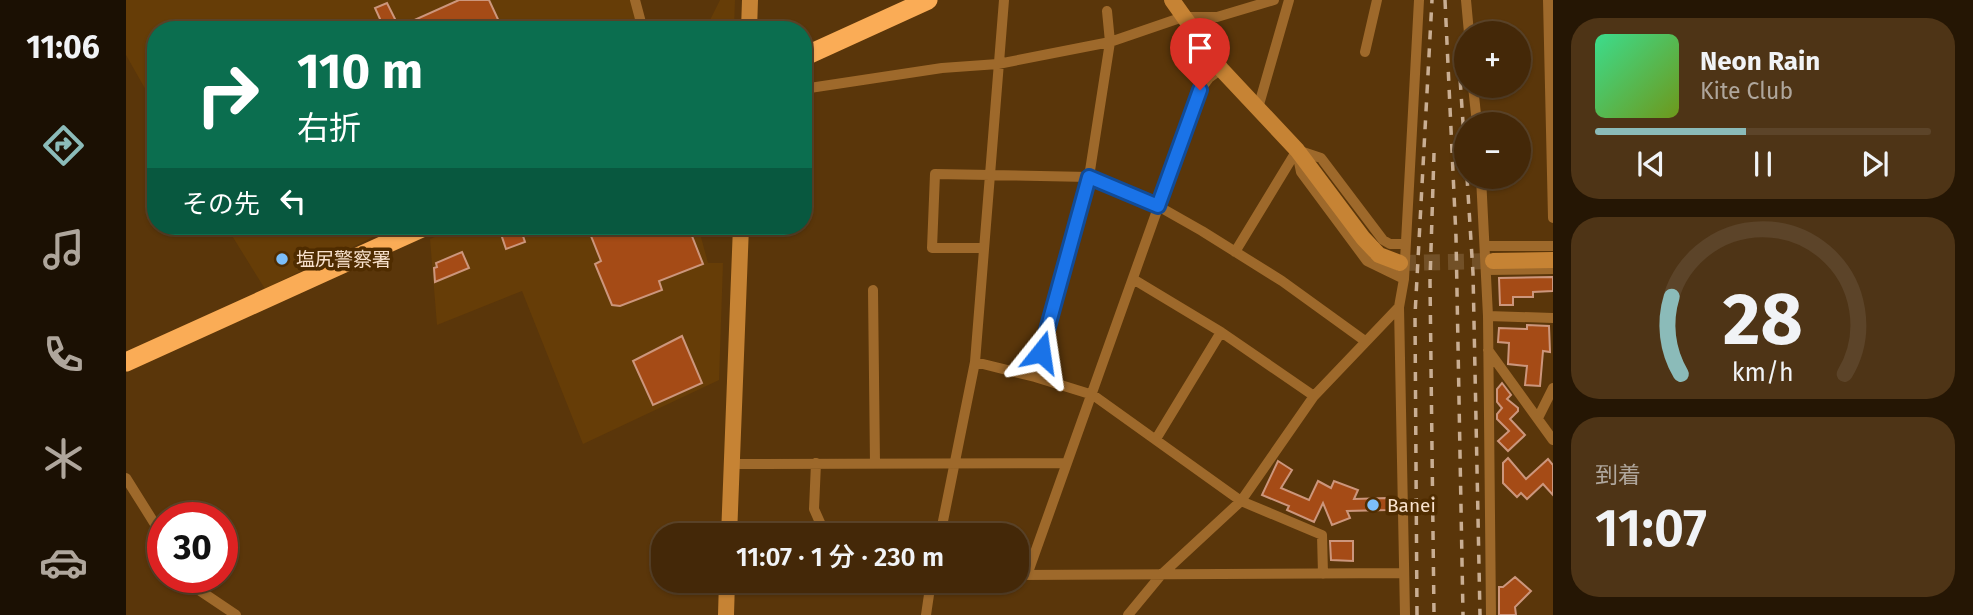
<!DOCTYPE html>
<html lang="ja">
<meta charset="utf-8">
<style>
body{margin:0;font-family:"Fira Sans","Noto Sans JP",sans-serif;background:#4e3416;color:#f1f3f6;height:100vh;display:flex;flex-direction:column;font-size:26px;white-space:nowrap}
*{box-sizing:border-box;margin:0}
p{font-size:23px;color:#afa69c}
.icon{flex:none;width:38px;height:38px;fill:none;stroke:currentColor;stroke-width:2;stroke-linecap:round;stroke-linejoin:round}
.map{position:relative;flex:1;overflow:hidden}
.details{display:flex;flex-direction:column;gap:18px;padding:18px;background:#251604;width:420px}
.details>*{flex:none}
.top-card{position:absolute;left:21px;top:21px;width:665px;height:214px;border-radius:28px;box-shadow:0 2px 5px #0004,0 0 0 2px #5c4429;background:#0b6e4f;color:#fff;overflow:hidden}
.fabs{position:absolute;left:1328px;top:21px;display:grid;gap:14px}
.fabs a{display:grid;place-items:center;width:77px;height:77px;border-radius:50%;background:#442808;box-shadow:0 2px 5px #0004,0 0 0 2px #5c4429;font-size:35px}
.speed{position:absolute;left:21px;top:502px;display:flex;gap:14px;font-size:35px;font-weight:700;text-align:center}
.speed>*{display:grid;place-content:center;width:91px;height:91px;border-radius:50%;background:#442808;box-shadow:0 2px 5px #0004,0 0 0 2px #5c4429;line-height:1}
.speed .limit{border:10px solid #d22;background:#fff;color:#111}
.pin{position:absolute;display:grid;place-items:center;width:60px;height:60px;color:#fff;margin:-72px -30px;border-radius:50% 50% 50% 0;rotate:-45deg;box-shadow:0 0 7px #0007}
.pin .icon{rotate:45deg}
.me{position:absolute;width:77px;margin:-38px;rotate:15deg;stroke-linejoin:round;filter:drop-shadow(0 0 5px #0008)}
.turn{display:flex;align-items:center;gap:24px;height:147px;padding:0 35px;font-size:32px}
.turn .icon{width:91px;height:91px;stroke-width:2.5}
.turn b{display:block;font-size:49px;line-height:60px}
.then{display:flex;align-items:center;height:66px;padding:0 35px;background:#0003;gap:14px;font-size:26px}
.big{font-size:52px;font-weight:600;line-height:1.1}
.details .card{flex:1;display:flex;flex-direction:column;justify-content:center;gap:10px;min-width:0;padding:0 24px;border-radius:28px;background:#4e3416}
.details .dial{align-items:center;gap:0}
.dial svg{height:182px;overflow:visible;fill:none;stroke:#5c4429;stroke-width:7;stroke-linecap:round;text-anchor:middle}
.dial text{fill:#f1f3f6;stroke:none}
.song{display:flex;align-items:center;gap:21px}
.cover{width:84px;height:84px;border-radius:10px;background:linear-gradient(135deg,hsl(150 70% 55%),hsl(80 70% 35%))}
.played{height:7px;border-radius:4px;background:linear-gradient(90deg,#8bbbb9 45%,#5c4429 45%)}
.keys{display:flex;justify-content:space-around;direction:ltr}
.trip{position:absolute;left:525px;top:523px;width:378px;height:70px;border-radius:28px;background:#442808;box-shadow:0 2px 5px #0004,0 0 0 2px #5c4429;font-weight:600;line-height:70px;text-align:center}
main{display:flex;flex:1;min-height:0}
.tab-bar{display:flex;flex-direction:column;width:126px;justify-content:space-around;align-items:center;background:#1b1003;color:#afa69c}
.tab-bar .icon{width:49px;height:49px}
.tab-bar .current{color:#8bbbb9}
.tab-bar b{font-size:32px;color:#f1f3f6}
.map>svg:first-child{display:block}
.built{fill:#663d07}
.building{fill:#a54b16;stroke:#cc967c;stroke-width:2}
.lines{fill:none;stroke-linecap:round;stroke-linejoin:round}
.secondary-tunnel{stroke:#725027;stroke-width:16;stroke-dasharray:16 8;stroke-linecap:butt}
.street{stroke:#9e692b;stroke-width:10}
.secondary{stroke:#c68334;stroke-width:16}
.highway{stroke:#faac56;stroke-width:19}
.rail{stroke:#c9ae93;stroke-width:3.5;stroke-dasharray:9 9;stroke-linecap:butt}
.route-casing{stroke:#114b97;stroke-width:18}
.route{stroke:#1a73e8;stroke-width:12}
.poi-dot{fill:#7cbef9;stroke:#4f2c00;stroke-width:2.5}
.labels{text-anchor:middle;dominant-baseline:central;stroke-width:7;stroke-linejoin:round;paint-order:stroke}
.poi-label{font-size:19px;fill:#f9e2cd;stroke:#4f2c00;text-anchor:start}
</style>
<main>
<nav class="tab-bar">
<b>11:06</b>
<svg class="icon current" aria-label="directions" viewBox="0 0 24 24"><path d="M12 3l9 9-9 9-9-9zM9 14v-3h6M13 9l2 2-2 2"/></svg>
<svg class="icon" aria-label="music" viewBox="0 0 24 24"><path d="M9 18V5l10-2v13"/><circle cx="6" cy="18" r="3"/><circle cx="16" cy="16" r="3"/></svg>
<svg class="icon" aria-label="phone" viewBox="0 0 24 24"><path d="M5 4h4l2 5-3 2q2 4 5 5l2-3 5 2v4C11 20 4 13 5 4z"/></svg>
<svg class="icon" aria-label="climate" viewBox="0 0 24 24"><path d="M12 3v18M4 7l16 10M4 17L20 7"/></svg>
<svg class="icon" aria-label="car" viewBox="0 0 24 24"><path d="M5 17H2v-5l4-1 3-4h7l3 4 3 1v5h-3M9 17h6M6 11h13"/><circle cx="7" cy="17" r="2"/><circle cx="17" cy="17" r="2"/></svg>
</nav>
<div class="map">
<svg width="1427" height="615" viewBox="0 0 1427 615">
<rect width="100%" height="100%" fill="#5a360a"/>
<path class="built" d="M0 0H506L514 30H30V108L0 55Z
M594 0H609L608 30H579Z
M100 226H269L217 252 212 250 178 265 177 270 139 289Z
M333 226H572L582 263H597L593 380 457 444 396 291 311 325 304 239Z"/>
<path class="building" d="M333 0H363L377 30H259L249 8 261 3 273 27Z
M461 226H562L577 264 533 281 536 290 494 306 486 305 469 264 475 261Z
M394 227 399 242 380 249 375 234Z
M336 252 343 268 309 282 308 268 311 267 310 263Z
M1427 277V291L1407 292V297H1387V305H1374L1373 278Z
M1401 325 1423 326 1424 352 1417 351 1414 386 1399 385 1401 366 1382 364 1383 343 1372 342 1373 328 1401 329Z
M556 336 576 383 527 405 507 361Z
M1376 383 1385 395 1381 399 1392 408V411L1384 419 1399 435 1382 451 1372 441 1383 431 1371 419V414L1376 408 1371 402V389Z
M1382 458 1400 479 1422 459 1427 465V495L1417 484 1401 499 1395 493 1391 497 1377 483V463Z
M1152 461 1166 470 1155 488 1183 500 1192 481 1205 488 1208 481 1232 490 1228 499 1261 498V510L1221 511 1224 518 1206 525 1197 503 1188 522 1161 510 1163 506 1136 495Z
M1204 541H1227V561L1205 560Z
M1389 577 1405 591 1389 607 1390 615H1373V587H1377Z"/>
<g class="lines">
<path class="secondary-tunnel" d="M1274 263 1367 261"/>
<path class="street" d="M509 0 517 30
M1340 0 1343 33
M1422 0 1427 218
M1239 52 1251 0
M1347 86 1351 124
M677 89 816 68 872 64 984 42 1057 17H1091L1148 0
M677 108 679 88
M1132 108 1163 0
M1171 150 1195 158 1257 240 1264 244H1278
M1171 152 1175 172 1241 261 1278 279
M1355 177 1362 316 1365 615
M1360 246H1427
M858 248H806L809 174 963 177 1032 206 1076 231 1156 281 1239 341
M1109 252 1171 150
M1361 270 1427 269
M1007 279 1095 332 1188 396
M747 290 749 464
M1362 316 1427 318
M1362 350 1427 440
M849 362 909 377 967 395 1115 501 1196 535 1197 574
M909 377 963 177 984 42 981 11
M1412 418 1427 388
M1030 439 1095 332
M690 463 688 509 700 536
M606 464 941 463
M0 478 37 537
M814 536 849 362 878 0
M891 575 1277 573
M901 575 1074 90 1083 78 1095 69
M62 578 67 586 110 615
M800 615 805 581
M1002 615 1035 575 1115 501 1188 396 1273 307
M1279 615 1273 307 1278 279 1293 0"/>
<path class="secondary" d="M1046 0 1095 69 1171 150 1237 238 1253 255 1274 263
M623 30 624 0
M1367 261 1427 260
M603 536 615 226
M600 615 601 581"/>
<path class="highway" d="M677 57 802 0
M0 362 300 226"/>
<path class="rail" d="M1319 0 1330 237 1337 615
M1333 63 1340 168
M1308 153 1304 281 1308 615
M1341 177 1347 273 1354 615
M1291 615 1289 315 1306 0"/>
</g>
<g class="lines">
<g class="route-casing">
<path id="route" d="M915 352 963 177 1032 206 1074 90"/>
</g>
<use href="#route" class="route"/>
</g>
<g class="poi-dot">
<circle cx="156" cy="259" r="7"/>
<circle cx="1247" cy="505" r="7"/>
</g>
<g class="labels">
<g class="poi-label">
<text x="170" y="259">塩尻警察署</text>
<text x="1261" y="505">Banei</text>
</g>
</g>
</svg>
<div class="fabs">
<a>+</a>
<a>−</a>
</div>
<div class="speed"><div class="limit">30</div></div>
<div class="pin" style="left:1074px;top:90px;background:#d93025"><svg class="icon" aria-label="arrive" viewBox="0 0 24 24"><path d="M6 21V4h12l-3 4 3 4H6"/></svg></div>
<svg class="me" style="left:915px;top:352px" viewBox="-20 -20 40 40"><path d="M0-17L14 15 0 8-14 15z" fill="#1a73e8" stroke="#fff" stroke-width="4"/></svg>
<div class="trip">11:07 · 1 分 · 230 m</div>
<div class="top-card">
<div class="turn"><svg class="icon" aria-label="right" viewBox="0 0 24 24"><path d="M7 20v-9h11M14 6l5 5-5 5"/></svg><div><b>110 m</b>右折</div></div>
<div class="then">その先<svg class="icon" aria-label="left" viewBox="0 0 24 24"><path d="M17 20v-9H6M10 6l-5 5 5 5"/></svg></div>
</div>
</div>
<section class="details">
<div class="card">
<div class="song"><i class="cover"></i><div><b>Neon Rain</b><p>Kite Club</p></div></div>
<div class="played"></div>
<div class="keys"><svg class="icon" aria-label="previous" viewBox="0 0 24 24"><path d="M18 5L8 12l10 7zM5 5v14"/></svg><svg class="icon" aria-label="pause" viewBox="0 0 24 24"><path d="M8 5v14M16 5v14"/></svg><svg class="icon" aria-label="next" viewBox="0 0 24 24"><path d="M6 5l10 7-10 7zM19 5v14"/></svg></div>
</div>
<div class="card dial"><svg viewBox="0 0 100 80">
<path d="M14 69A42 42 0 1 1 86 69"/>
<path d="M14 69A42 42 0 0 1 10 35" stroke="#8bbbb9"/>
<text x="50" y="56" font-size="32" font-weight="700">28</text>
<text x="50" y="72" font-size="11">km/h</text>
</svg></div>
<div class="card"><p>到着</p><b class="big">11:07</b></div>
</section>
</main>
